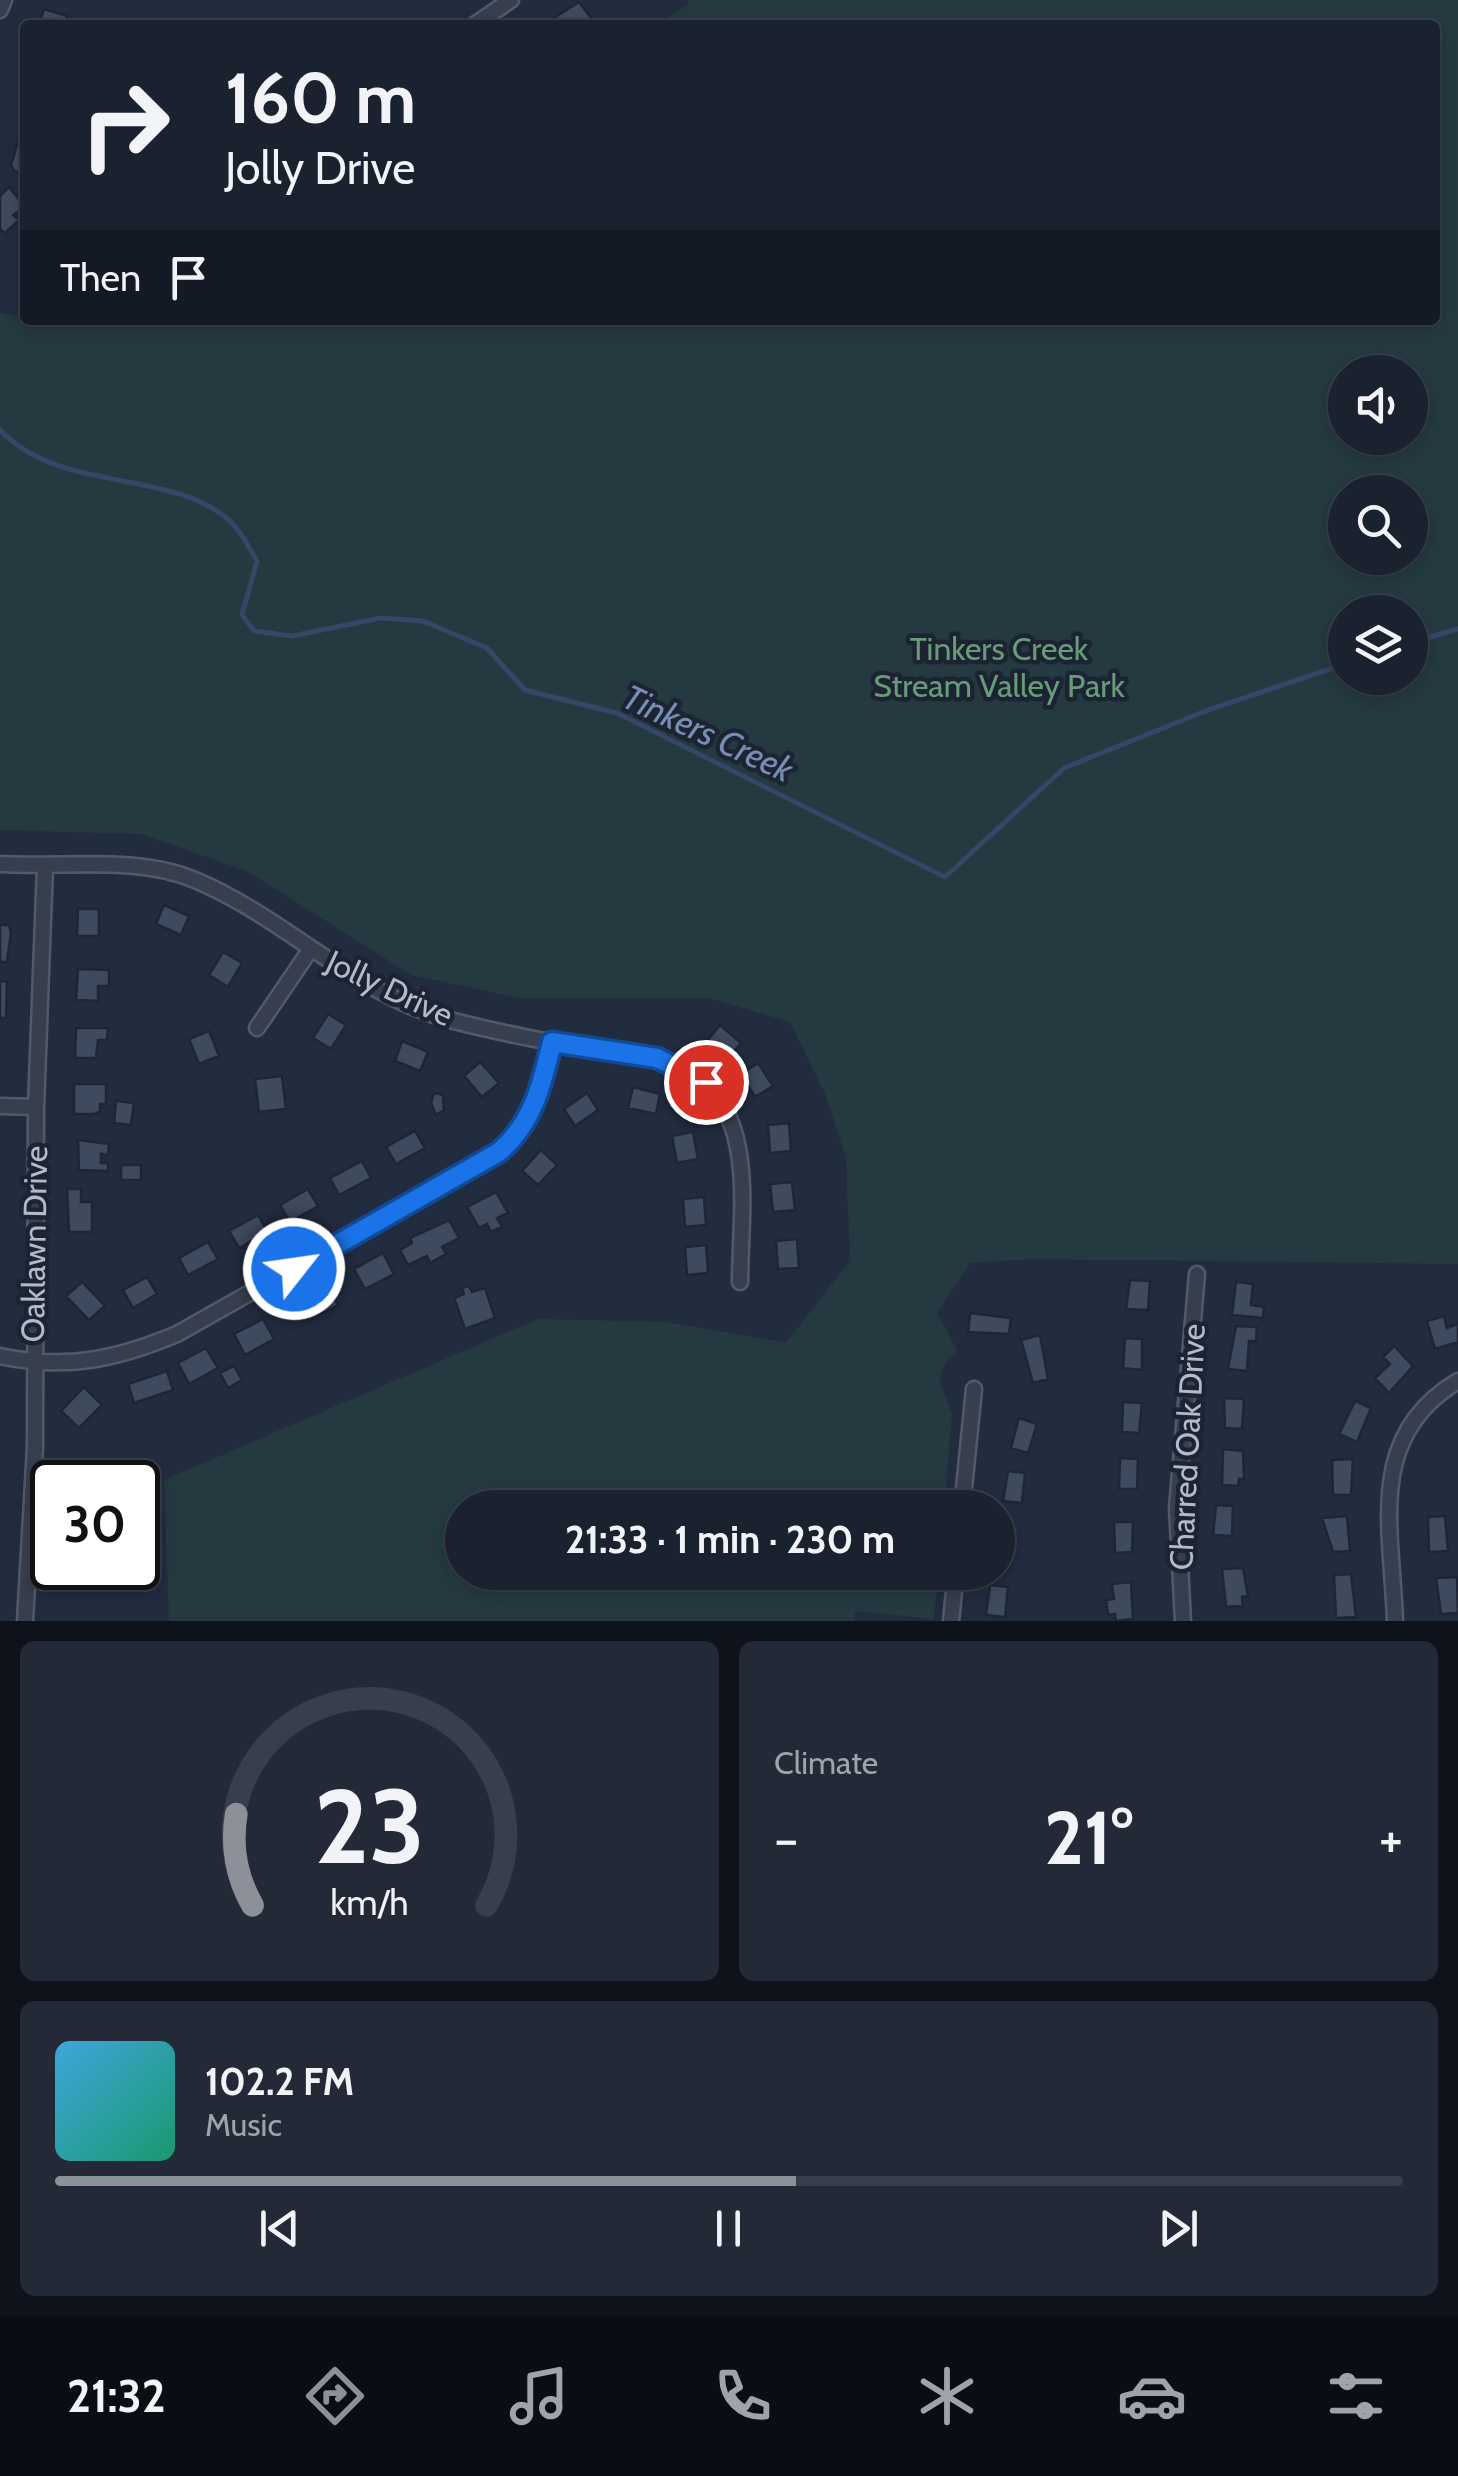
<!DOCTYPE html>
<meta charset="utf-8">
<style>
body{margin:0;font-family:Cabin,sans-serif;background:#232937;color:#f1f3f6;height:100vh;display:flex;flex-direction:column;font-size:38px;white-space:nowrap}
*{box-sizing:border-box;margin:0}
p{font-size:32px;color:#9fa3aa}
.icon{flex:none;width:55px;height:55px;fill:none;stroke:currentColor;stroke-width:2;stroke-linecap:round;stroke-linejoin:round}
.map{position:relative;height:1621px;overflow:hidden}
.details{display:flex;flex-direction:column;gap:20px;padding:20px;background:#0e121a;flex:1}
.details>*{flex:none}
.top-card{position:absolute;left:20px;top:20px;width:1420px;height:305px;border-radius:10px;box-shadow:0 5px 15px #0003,0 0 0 2px #383e4b;background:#1a212f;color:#f1f3f6;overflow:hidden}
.fabs{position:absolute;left:1328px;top:355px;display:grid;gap:20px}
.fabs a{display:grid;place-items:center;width:100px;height:100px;border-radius:50%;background:#1a212f;box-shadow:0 5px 15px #0003,0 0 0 2px #383e4b;font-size:50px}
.speed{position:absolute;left:30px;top:1460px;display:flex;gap:20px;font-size:50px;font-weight:700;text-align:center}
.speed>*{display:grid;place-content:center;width:130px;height:130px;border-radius:50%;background:#1a212f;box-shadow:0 5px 15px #0003,0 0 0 2px #383e4b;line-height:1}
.speed .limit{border:5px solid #111;border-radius:15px;background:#fff;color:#111}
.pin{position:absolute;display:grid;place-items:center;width:85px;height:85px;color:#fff;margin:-42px;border:5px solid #fff;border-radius:50%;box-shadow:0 2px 10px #0007}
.me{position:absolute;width:110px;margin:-55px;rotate:60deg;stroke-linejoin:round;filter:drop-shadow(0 0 8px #0008)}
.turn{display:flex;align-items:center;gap:35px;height:210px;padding:0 40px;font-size:45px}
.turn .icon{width:130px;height:130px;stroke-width:2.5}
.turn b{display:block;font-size:70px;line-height:85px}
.then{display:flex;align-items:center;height:95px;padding:0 40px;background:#0003;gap:20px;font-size:38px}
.big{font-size:75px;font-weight:700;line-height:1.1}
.details .card{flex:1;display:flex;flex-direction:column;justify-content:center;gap:15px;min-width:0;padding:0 35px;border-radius:15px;background:#232937}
.details .dial{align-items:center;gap:0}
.dial svg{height:260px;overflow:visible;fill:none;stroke:#383e4b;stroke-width:7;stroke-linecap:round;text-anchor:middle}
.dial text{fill:#f1f3f6;stroke:none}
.song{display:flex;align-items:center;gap:30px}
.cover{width:120px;height:120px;border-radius:15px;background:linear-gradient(135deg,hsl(200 70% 55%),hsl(160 70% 35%))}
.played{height:10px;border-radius:5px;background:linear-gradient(90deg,#8c9099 55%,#383e4b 55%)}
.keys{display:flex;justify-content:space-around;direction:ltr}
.heat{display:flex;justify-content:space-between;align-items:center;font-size:55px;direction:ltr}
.details .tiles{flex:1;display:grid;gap:20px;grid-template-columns:1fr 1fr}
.card:last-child{grid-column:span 2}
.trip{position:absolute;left:445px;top:1490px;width:570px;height:100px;border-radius:50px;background:#1a212f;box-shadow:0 5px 15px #0003,0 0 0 2px #383e4b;font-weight:700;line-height:100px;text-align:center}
.tabs{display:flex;height:160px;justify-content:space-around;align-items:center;background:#0a0d13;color:#9fa3aa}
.tabs .icon{width:70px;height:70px}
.tabs .active{color:#8c9099}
.tabs b{font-size:45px;color:#f1f3f6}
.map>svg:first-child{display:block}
.green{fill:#243a40;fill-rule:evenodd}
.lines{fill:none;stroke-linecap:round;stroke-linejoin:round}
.stream{stroke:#354667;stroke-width:5}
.building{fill:#3e4a5e;stroke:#1e2636;stroke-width:2.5}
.street-casing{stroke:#525a6a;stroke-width:19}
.street{stroke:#373f4f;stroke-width:14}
.route-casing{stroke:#114b97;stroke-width:25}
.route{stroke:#1a73e8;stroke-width:18}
.labels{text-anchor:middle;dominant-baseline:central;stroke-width:9;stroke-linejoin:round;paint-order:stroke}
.park-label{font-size:32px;fill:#689c78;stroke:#1c2434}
.street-label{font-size:32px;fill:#b3baca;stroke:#1c2434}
.water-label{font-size:35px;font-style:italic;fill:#798db3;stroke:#1c2434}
</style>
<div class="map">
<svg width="1458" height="1621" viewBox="0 0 1458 1621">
<rect width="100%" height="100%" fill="#222c3f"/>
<path class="green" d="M686 0H1458V1264L1030 1259 970 1263 937 1312 957 1350 945 1362 939 1378 952 1414 944 1507 462 1508V1572L938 1573 934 1619 856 1611 853 1621H169L164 1480 538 1319 667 1322 786 1343 850 1261 846 1158 826 1096 790 1022 709 998H519L411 975 249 872 142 834 0 830V313L56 322 1435 320V25H658L689 3ZM1345 372H1410V438H1345ZM1345 492H1410V558H1345ZM1345 612H1410V678H1345Z"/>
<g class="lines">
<path class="stream" d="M0 430C62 495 171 467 231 522 242 532 249 548 257 561L242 615 254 631 292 636 381 618 423 621 487 648 525 690 617 713 945 877 1064 768 1208 710 1345 664
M1410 643 1458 629"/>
</g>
<path class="building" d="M579 2 591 18 585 25H543Z
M44 9 67 16 65 25H39Z
M22 129 25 130V173L14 171 11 165Z
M9 187 25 207 13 215 19 220 5 233 0 229V196Z
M164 905 189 916 181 935 156 924Z
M78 909H99V936H77Z
M0 925H9L11 933 7 962H0Z
M223 952 242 963 228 987 209 975Z
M78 969 109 970V986H98V1001L76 1000Z
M0 981 7 982 6 1018H0Z
M328 1014 346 1025 331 1049 313 1038Z
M720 1025 741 1043 728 1059 706 1042Z
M76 1028H108L107 1040H98L96 1058H75Z
M209 1031 219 1056 199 1064 189 1039Z
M402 1041 428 1052 420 1071 395 1061Z
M480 1062 499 1083 482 1097 464 1076Z
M758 1063 773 1086 755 1097 741 1074Z
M282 1076 286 1109 259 1112 255 1079Z
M74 1084H106V1104H100V1111L94 1114H74Z
M633 1087 660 1094 656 1114 628 1108Z
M434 1093 443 1095 444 1110 436 1115 431 1103Z
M587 1093 598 1110 575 1126 564 1109Z
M116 1101 134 1103 131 1125 114 1123Z
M789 1123 791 1151 770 1153 768 1125Z
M415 1131 425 1148 396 1164 386 1147Z
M693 1132 698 1159 677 1163 672 1136Z
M78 1140 109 1144 108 1155 101 1154V1163H108V1171L79 1170Z
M541 1150 557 1165 538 1185 522 1171Z
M362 1161 371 1178 339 1195 330 1178Z
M121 1165H141V1180H121Z
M792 1182 795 1210 773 1212 770 1184Z
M67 1189H81V1202H92V1232H69Z
M308 1189 318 1206 290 1222 280 1205Z
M496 1192 508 1213 497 1218 502 1227 491 1232 487 1224 479 1228 467 1207Z
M704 1197 706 1225 685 1227 683 1199Z
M258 1215 268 1232 239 1248 229 1231Z
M449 1220 459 1238 442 1247 446 1254 430 1263 427 1256 408 1265 400 1250 412 1243 410 1238Z
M797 1239 799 1268 778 1269 776 1241Z
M208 1242 218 1259 188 1275 179 1258Z
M706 1245 708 1273 687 1275 685 1247Z
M383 1253 394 1274 365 1289 354 1269Z
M147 1277 157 1294 133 1308 123 1290Z
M1130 1280 1150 1281 1148 1310 1126 1309Z
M82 1282 105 1306 89 1320 66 1296Z
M1236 1282 1253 1284 1251 1305 1264 1307 1263 1318 1232 1315Z
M327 1284 338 1305 309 1320 298 1300Z
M469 1286 472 1292 485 1288 495 1318 465 1329 454 1298 464 1294 462 1288Z
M970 1313 1011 1318 1009 1334 968 1332Z
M1444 1316 1447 1328 1458 1324V1342L1435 1349 1427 1321Z
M263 1319 274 1339 245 1355 234 1334Z
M1236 1326 1257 1327 1256 1341H1249L1247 1371 1228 1369Z
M1040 1335 1048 1379 1033 1383 1021 1340Z
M1125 1338 1142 1339V1370L1123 1368Z
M1394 1346 1413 1366 1389 1393 1375 1378 1390 1364 1383 1357Z
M206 1348 218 1368 189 1384 178 1363Z
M234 1366 242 1380 228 1388 220 1373Z
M167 1371 173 1390 134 1403 128 1384Z
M84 1387 102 1405 79 1428 61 1411Z
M1224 1398 1244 1399 1242 1429 1225 1428Z
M1355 1401 1371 1408 1357 1442 1339 1434Z
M1123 1402 1142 1403 1139 1433 1122 1432Z
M1019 1418 1037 1424 1028 1453 1011 1448Z
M1223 1449 1243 1451 1244 1479H1239L1238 1486 1222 1485Z
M1120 1458 1138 1459 1137 1489H1119Z
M63 1459H84V1482H64Z
M1353 1459 1351 1495H1333L1332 1460Z
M1008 1471 1025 1473 1022 1503 1003 1501Z
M1216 1505 1233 1506 1232 1536 1213 1535Z
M1347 1516 1350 1551 1333 1552 1322 1518Z
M1445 1516 1448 1551 1429 1552 1428 1517Z
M1114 1522H1133L1132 1552 1115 1553Z
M998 1537 1015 1539 1011 1569 998 1567Z
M1243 1568 1248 1596 1242 1597 1243 1606 1226 1607 1222 1569Z
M1351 1574 1356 1617 1336 1618 1334 1575Z
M1457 1577 1458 1613 1441 1614 1436 1578Z
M1131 1582 1133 1619 1116 1621 1115 1614 1108 1615 1106 1600 1114 1599 1112 1584Z
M990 1585 1008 1587 1005 1617 986 1615Z"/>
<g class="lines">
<g class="street-casing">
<path id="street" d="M0 10 4 0
M474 25 511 0
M0 864C62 868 137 855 195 880 286 918 356 996 454 1021 489 1030 528 1038 565 1045 610 1052 673 1049 708 1085 755 1133 740 1221 740 1282
M257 1028 310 950
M0 1106 36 1107
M0 1356C65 1370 115 1360 177 1334L499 1152 514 1139 541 1092 552 1042
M962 1508 974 1389
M25 1621 35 1447 36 1107 45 866
M951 1621 956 1572
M1183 1621 1177 1508 1197 1274
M1395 1621C1392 1529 1365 1436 1458 1381"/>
</g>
<use href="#street" class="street"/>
</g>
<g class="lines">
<g class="route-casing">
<path id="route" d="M294 1269 499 1152C533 1123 542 1084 552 1042L657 1058 706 1082"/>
</g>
<use href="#route" class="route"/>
</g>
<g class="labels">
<g class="park-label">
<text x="999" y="648">Tinkers Creek<tspan x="999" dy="37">Stream Valley Park</tspan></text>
</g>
<g class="street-label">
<text transform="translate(390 988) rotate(25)">Jolly Drive</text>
<text transform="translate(34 1244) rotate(-89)">Oaklawn Drive</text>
<text transform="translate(1187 1447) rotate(-87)">Charred Oak Drive</text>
</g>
<g class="water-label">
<text transform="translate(708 733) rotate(25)">Tinkers Creek</text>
</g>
</g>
</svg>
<div class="fabs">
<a><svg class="icon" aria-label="sound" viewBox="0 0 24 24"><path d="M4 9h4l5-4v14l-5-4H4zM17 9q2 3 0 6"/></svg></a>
<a><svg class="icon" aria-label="search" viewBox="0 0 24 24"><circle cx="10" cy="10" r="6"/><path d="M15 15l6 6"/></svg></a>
<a><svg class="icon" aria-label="layers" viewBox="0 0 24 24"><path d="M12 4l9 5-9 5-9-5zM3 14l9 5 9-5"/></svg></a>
</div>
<div class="speed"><div class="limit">30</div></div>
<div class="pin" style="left:706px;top:1082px;background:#d93025"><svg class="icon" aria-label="arrive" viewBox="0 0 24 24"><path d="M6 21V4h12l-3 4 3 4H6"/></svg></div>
<svg class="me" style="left:294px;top:1269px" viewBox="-20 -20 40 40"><circle r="17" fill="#1a73e8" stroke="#fff" stroke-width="3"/><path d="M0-11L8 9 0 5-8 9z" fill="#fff"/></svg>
<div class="trip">21:33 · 1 min · 230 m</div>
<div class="top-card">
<div class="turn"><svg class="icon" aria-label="right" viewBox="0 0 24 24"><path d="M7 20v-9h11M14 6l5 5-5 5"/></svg><div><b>160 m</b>Jolly Drive</div></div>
<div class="then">Then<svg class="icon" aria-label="arrive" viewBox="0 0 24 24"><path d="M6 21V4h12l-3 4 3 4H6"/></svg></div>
</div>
</div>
<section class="details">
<div class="tiles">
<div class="card dial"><svg viewBox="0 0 100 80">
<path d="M14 69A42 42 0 1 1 86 69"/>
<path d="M14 69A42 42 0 0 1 9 41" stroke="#8c9099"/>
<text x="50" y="56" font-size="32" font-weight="700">23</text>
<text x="50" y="72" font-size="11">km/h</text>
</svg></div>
<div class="card"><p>Climate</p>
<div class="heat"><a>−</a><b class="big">21°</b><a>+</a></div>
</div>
<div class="card">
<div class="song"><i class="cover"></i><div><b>102.2 FM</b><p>Music</p></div></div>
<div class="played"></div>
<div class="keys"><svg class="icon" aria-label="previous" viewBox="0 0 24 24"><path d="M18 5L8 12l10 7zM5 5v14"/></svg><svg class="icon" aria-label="pause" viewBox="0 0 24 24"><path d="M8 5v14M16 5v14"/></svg><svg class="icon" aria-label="next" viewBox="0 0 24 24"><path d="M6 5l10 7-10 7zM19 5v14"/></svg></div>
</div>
</div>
</section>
<nav class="tabs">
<b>21:32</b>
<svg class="icon active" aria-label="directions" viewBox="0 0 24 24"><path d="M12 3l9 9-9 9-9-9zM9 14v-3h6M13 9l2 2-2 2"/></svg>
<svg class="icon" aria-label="music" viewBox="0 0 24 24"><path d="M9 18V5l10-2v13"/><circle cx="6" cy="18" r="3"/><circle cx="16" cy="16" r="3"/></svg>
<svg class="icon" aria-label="phone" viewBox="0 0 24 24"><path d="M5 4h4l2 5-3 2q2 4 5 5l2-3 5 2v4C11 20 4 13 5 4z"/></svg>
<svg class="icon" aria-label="climate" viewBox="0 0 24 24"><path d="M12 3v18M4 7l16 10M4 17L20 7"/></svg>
<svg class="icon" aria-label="car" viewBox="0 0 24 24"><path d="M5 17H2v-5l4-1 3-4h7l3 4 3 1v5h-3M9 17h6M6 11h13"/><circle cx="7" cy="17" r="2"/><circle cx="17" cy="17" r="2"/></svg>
<svg class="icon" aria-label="filters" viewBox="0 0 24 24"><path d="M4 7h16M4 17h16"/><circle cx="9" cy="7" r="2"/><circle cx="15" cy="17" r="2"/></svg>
</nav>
